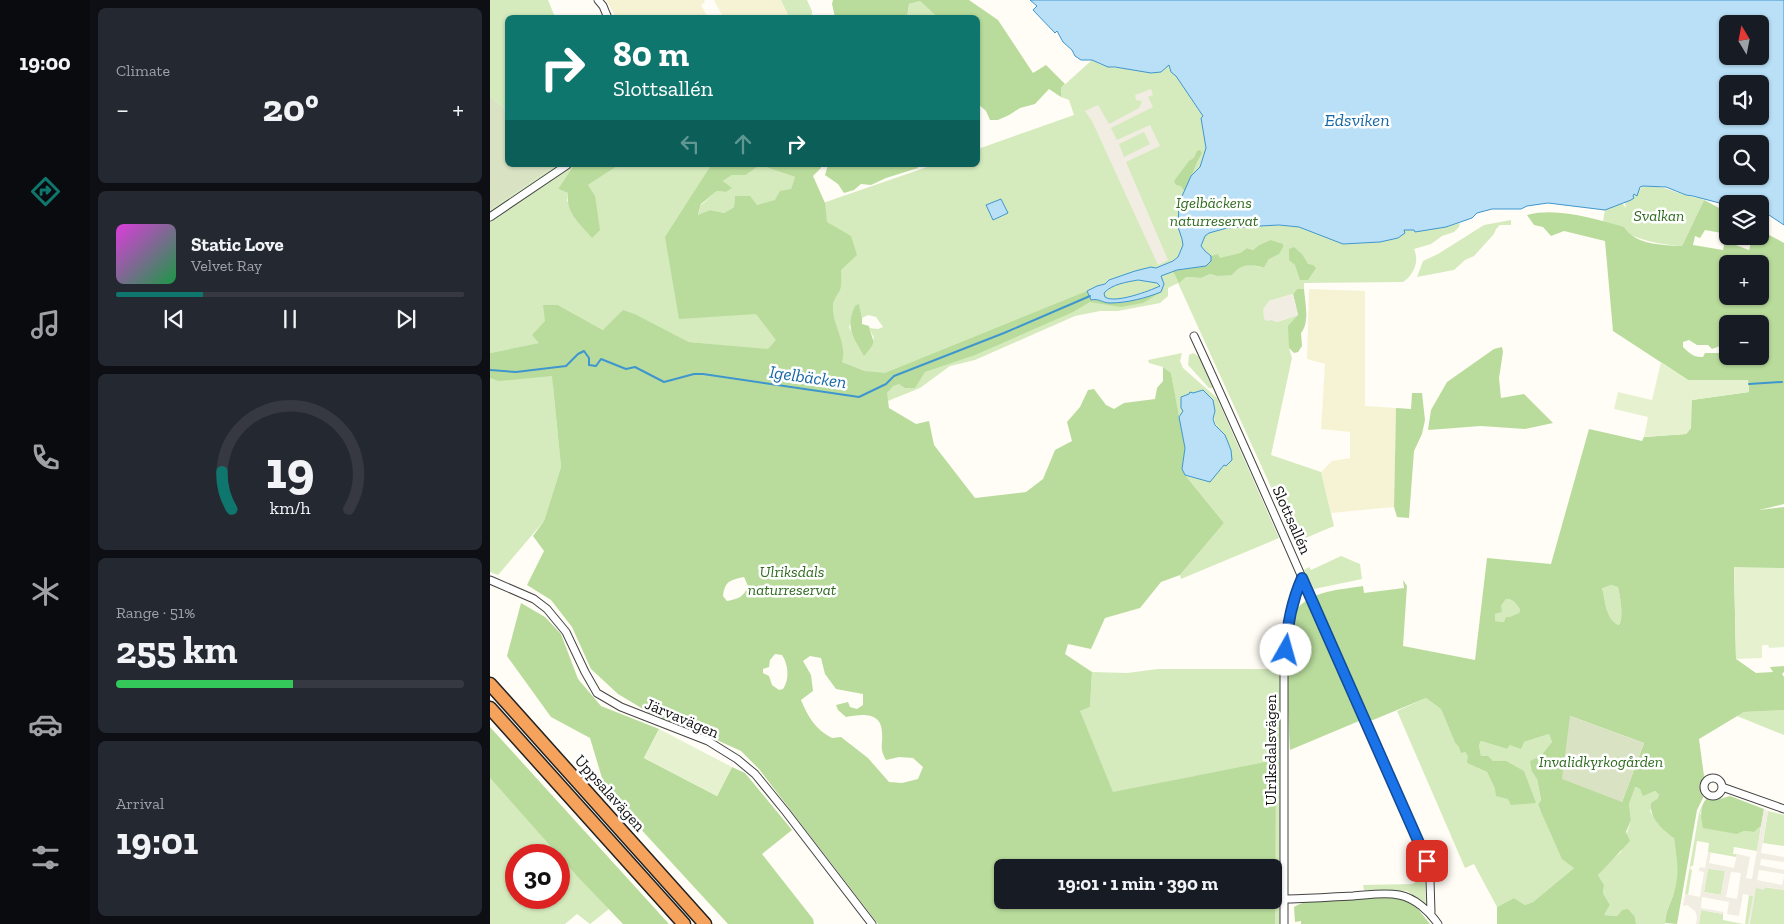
<!DOCTYPE html>
<meta charset="utf-8">
<style>
body{margin:0;font-family:"Zilla Slab",serif;background:#242831;color:#f1f3f6;height:100vh;display:flex;flex-direction:column;font-size:19px;white-space:nowrap}
*{box-sizing:border-box;margin:0}
p{font-size:16px;color:#9ea1a6}
.icon{flex:none;width:28px;height:28px;fill:none;stroke:currentColor;stroke-width:2;stroke-linecap:round;stroke-linejoin:round}
.map{position:relative;flex:1;overflow:hidden}
.drawer{display:flex;flex-direction:column;gap:8px;padding:8px;background:#0d0f14;width:400px}
.drawer>*{flex:none}
.hud{position:absolute;left:15px;top:15px;width:475px;height:152px;border-radius:8px;box-shadow:0 1px 4px #0004;background:#0f766e;color:#fff;overflow:hidden}
.needle{width:32px;rotate:350deg}
.controls{position:absolute;left:1229px;top:15px;display:grid;gap:10px}
.controls a{display:grid;place-items:center;width:50px;height:50px;border-radius:8px;background:#171b24;box-shadow:0 1px 4px #0004;font-size:25px}
.speed{position:absolute;left:15px;top:844px;display:flex;gap:10px;font-size:25px;font-weight:700;text-align:center}
.speed>*{display:grid;place-content:center;width:65px;height:65px;border-radius:50%;background:#171b24;box-shadow:0 1px 4px #0004;line-height:1}
.speed .limit{border:8px solid #d22;background:#fff;color:#111}
.pin{position:absolute;display:grid;place-items:center;width:42px;height:42px;color:#fff;margin:-21px;border-radius:10px;box-shadow:0 2px 8px #0006}
.me{position:absolute;width:55px;margin:-28px;rotate:7deg;stroke-linejoin:round;filter:drop-shadow(0 0 4px #0008)}
.turn{display:flex;align-items:center;gap:18px;height:105px;padding:0 25px;font-size:22px}
.turn .icon{width:65px;height:65px;stroke-width:2.5}
.turn b{display:block;font-size:35px;line-height:42px}
.lanes{display:flex;align-items:center;height:48px;padding:0 25px;background:#0003;justify-content:center;gap:25px;direction:ltr}
.lanes .off{opacity:.35}
.big{font-size:38px;font-weight:700;line-height:1.1}
.drawer .widget{flex:1;display:flex;flex-direction:column;justify-content:center;gap:8px;min-width:0;padding:0 18px;border-radius:8px;background:#242831}
.drawer .dial{align-items:center;gap:0}
.dial svg{height:130px;overflow:visible;fill:none;stroke:#363941;stroke-width:7;stroke-linecap:round;text-anchor:middle}
.dial text{fill:#f1f3f6;stroke:none}
.song{display:flex;align-items:center;gap:15px}
.cover{width:60px;height:60px;border-radius:8px;background:linear-gradient(135deg,hsl(300 70% 55%),hsl(140 70% 35%))}
.played{height:5px;border-radius:2px;background:linear-gradient(90deg,#0f766e 25%,#363941 25%)}
.keys{display:flex;justify-content:space-around;direction:ltr}
.heat{display:flex;justify-content:space-between;align-items:center;font-size:28px;direction:ltr}
.charge{height:8px;border-radius:4px;background:linear-gradient(90deg,#34c759 51%,#363941 0)}
.trip{position:absolute;left:504px;top:859px;width:288px;height:50px;border-radius:8px;background:#171b24;box-shadow:0 1px 4px #0004;font-weight:700;line-height:50px;text-align:center}
main{display:flex;flex:1;min-height:0}
.dock{display:flex;flex-direction:column;width:90px;justify-content:space-around;align-items:center;background:#090b0e;color:#9ea1a6}
.dock .icon{width:35px;height:35px}
.dock .current{color:#0f766e}
.dock b{font-size:22px;color:#f1f3f6}
.map>svg:first-child{display:block}
.farmland{fill:#f6f3d4}
.green{fill:#d5ebbd;fill-rule:evenodd}
.forest{fill:#b9dc9c;fill-rule:evenodd}
.cemetery{fill:#d9e3c4}
.pitch{fill:#e6f2cf}
.plaza{fill:#f1ede2;fill-rule:evenodd}
.water{fill:#b9e0f7;stroke:#3f96cf;fill-rule:evenodd}
.lines{fill:none;stroke-linecap:round;stroke-linejoin:round}
.stream{stroke:#3f96cf;stroke-width:2}
.street-casing{stroke:#444;stroke-width:9}
.highway-casing{stroke:#222;stroke-width:15}
.street{stroke:#fff;stroke-width:7}
.highway{stroke:#f5a25d;stroke-width:12}
.route-casing{stroke:#114b97;stroke-width:12}
.route{stroke:#1a73e8;stroke-width:9}
.labels{text-anchor:middle;dominant-baseline:central;stroke-width:5;stroke-linejoin:round;paint-order:stroke}
.park-label{font-size:16px;font-style:italic;fill:#2f6b1f;stroke:#fff}
.street-label{font-size:16px;fill:#111;stroke:#fff}
.water-label{font-size:18px;font-style:italic;fill:#1768a6;stroke:#fff}
</style>
<main>
<nav class="dock">
<b>19:00</b>
<svg class="icon current" aria-label="directions" viewBox="0 0 24 24"><path d="M12 3l9 9-9 9-9-9zM9 14v-3h6M13 9l2 2-2 2"/></svg>
<svg class="icon" aria-label="music" viewBox="0 0 24 24"><path d="M9 18V5l10-2v13"/><circle cx="6" cy="18" r="3"/><circle cx="16" cy="16" r="3"/></svg>
<svg class="icon" aria-label="phone" viewBox="0 0 24 24"><path d="M5 4h4l2 5-3 2q2 4 5 5l2-3 5 2v4C11 20 4 13 5 4z"/></svg>
<svg class="icon" aria-label="climate" viewBox="0 0 24 24"><path d="M12 3v18M4 7l16 10M4 17L20 7"/></svg>
<svg class="icon" aria-label="car" viewBox="0 0 24 24"><path d="M5 17H2v-5l4-1 3-4h7l3 4 3 1v5h-3M9 17h6M6 11h13"/><circle cx="7" cy="17" r="2"/><circle cx="17" cy="17" r="2"/></svg>
<svg class="icon" aria-label="filters" viewBox="0 0 24 24"><path d="M4 7h16M4 17h16"/><circle cx="9" cy="7" r="2"/><circle cx="15" cy="17" r="2"/></svg>
</nav>
<section class="drawer">
<div class="widget"><p>Climate</p>
<div class="heat"><a>−</a><b class="big">20°</b><a>+</a></div>
</div>
<div class="widget">
<div class="song"><i class="cover"></i><div><b>Static Love</b><p>Velvet Ray</p></div></div>
<div class="played"></div>
<div class="keys"><svg class="icon" aria-label="previous" viewBox="0 0 24 24"><path d="M18 5L8 12l10 7zM5 5v14"/></svg><svg class="icon" aria-label="pause" viewBox="0 0 24 24"><path d="M8 5v14M16 5v14"/></svg><svg class="icon" aria-label="next" viewBox="0 0 24 24"><path d="M6 5l10 7-10 7zM19 5v14"/></svg></div>
</div>
<div class="widget dial"><svg viewBox="0 0 100 80">
<path d="M14 69A42 42 0 1 1 86 69"/>
<path d="M14 69A42 42 0 0 1 8 46" stroke="#0f766e"/>
<text x="50" y="56" font-size="32" font-weight="700">19</text>
<text x="50" y="72" font-size="11">km/h</text>
</svg></div>
<div class="widget"><p>Range · 51%</p><b class="big">255 km</b><div class="charge"></div></div>
<div class="widget"><p>Arrival</p><b class="big">19:01</b></div>
</section>
<div class="map">
<svg width="1294" height="924" viewBox="0 0 1294 924">
<rect width="100%" height="100%" fill="#fffdf5"/>
<path class="farmland" d="M116 0H214L215 2 211 5 218 17H126Z
M224 0H291L299 17H233Z
M819 289 875 291V406L906 408 904 507 841 513 831 472 842 461 860 458V432L831 429 835 364 817 359Z"/>
<path class="green" d="M0 0H58L65 17 18 18 17 111 0 95Z
M291 0H317L322 11V17H299Z
M430 1 447 17 417 18 419 4Z
M602 60 618 67 671 72 679 65 682 72 686 76 713 116 711 118 716 148 785 225 809 227 853 244 890 242 908 238 914 230 956 227 970 223 969 227 964 232 952 236 941 244 924 249C930 262 923 275 913 282L814 283V289H807L803 294 779 301 782 320 787 322 808 315 799 348 802 358 781 455 831 472 844 526 806 542 688 283 678 288V296L670 303 628 311H610L585 316 485 360 460 366 430 388 388 405 63 386 71 467 54 521 8 575 0 572V359L330 368 381 372 375 371 352 362 278 350 199 342 147 315 113 330 68 305 55 321 50 343 0 353V210L66 165H84L68 189 78 193 77 202 98 185 129 165H221L176 237 179 256 443 165H488V149L584 115 579 100 571 97V88ZM780 240 779 259 774 268 757 264 727 276 720 274 711 278 696 277 730 259 750 253 757 248 763 250 769 245ZM369 305 372 318 378 315 386 317 393 327 388 329 379 328 384 338 374 355 359 327Z
M270 165 305 177 301 189 286 200 267 205 245 197 244 207 234 213 220 210 208 216 211 205 227 191 236 192 241 188 233 181 242 175H256Z
M1153 186C1173 186 1176 189 1195 195 1201 197 1208 197 1214 200L1192 246C1160 244 1141 237 1113 221L1115 210 1132 203 1136 208 1135 202 1141 200 1143 196Z
M1021 220V225H1010L1006 229 1004 234 984 256 975 260 964 270 927 277 933 261 948 254 994 225Z
M692 353 690 361 693 368 727 398 789 538 691 579 690 575 734 523 695 475 720 481 734 465 735 435C727 427 722 423 725 411L703 393 700 394 693 411 689 417 681 373 673 367 659 363 658 360Z
M703 353C714 357 720 377 723 388H719L698 365 699 355Z
M851 556 870 564 872 579 824 589 814 570 819 567 821 570Z
M1121 585 1128 587C1130 597 1134 615 1129 625L1122 622 1118 616 1112 587Z
M1016 599C1023 598 1026 604 1030 609L1029 613 1014 622 1005 621V614L1011 612V606Z
M668 669H786L791 672 790 924H785V818L705 776 623 793 589 711 600 707 602 672 637 673Z
M936 698 951 709 965 743 979 756V764L997 772 1005 789 1016 761H1003L991 756 989 745 991 741 1017 749 1020 745 1034 742 1059 734 1062 742 1042 772 1047 779 1051 801 1048 806 1084 868 1043 902 1035 905 1024 898 1007 907 984 864 975 868 907 711Z
M1294 710V735L1247 716 1254 712Z
M0 778 69 855H26V898H69V855L119 909 100 924 87 914 75 924H0Z
M1144 787 1150 789 1154 795 1165 791 1169 795 1160 811C1166 822 1174 830 1184 838 1186 856 1191 871 1185 890 1181 902 1175 910 1175 924H1146L1145 917 1132 910 1127 916 1114 915 1120 905 1113 893 1114 885 1108 875 1120 861 1131 852 1141 820 1139 804Z
M1213 803 1210 814 1247 834 1254 831 1264 832 1271 826 1267 851 1244 847 1243 854H1247L1246 857 1218 852 1219 843 1207 841 1203 866H1201L1200 869 1202 870 1198 895 1195 894 1209 813Z
M1278 811 1294 815V846L1273 843Z
M1218 868 1235 871 1231 895 1214 892Z
M935 878 936 905 917 891 874 890 873 885 922 884Z
M1274 887 1294 890V924H1255L1259 895 1264 896 1265 888Z
M1211 910 1233 914V920L1253 924H1209Z"/>
<path class="forest" d="M343 0H479L508 20 543 73 556 65 575 84 571 88V97L559 89 545 104 530 108 519 115 508 120H500L496 111 488 104V18L447 17 430 1 419 4 417 17H345L342 4Z
M710 150 712 153 707 162 695 192 691 186 686 185 684 181 699 161 704 158 707 151Z
M84 165H129L98 185 105 196 110 230 102 238C90 223 76 214 78 193L68 189Z
M221 165H331V168L323 176 335 203 337 222 361 236 367 255 351 270C351 276 352 284 350 290 348 294 344 299 343 304 341 325 358 342 352 362L375 371 395 373 597 291 601 300 608 298 613 302 654 298 671 292 653 303 631 307 600 302 583 312 485 355 435 372 425 388H415L409 384 403 386 397 393 399 408 426 424 439 421 444 445 485 498 536 492 553 479 565 450 582 441 577 422 590 407 598 390 604 389 616 405 624 409 634 403 665 399 667 388 673 381V367L681 373 695 448 692 469 695 475 734 523 690 575 671 582 650 608 615 618 601 649 578 644 575 654 602 672 600 707 590 711 623 792 786 760 785 924H388L269 769 251 751 218 736 163 715 128 694 101 669 82 627 61 600 37 585 54 551 43 536 54 521 71 467 62 376 9 381 0 378V353L49 343 42 335 55 321 53 305H68L113 330 133 310 147 315 199 342 278 349 286 340 266 314 189 319 175 237ZM270 165 305 177 301 189 290 191 285 200 267 205 260 196H245L244 207 234 213 220 210 208 215 211 204 227 191 236 192 242 188 233 181 242 175H256ZM254 577 258 586C254 597 248 599 237 601L233 596C235 581 240 580 254 577ZM285 654 292 655C298 664 300 679 293 689L289 690 282 685 279 676 273 673V669L279 667 280 660ZM320 656 331 658 335 674 346 689 373 694V705L367 709 360 707 358 702 346 705 348 710 356 717C371 714 392 711 392 733 393 745 389 748 396 760L409 757 423 758 433 767 428 779 412 783 399 782 378 758 351 737 342 738C325 729 318 717 311 700L323 691 321 675 313 661ZM512 868H782V900H512Z
M338 165H426L428 168 396 178 381 185 371 184 364 190 354 193 348 184 335 175Z
M1214 200 1237 212V234L1215 230 1210 238 1205 236 1203 245 1233 250 1235 241 1259 250 1262 239 1249 236H1270V230L1294 243V504L1269 510 1294 507V568H1244L1246 659 1266 673 1283 672 1280 667 1294 666V672L1292 674 1294 677V710L1254 712 1209 739 1214 776 1217 777 1212 783 1213 798 1207 810 1187 924 1175 923C1176 907 1182 902 1185 889 1190 870 1186 856 1184 838 1173 830 1159 818 1161 803L1167 799 1169 795 1165 791 1153 796 1150 789 1145 787 1139 804 1141 820 1136 832 1140 841 1108 875 1114 885 1113 893 1120 905 1114 915 1127 916 1132 910 1138 909 1145 917 1146 924H1007V907L1024 898 1035 905 1043 902 1084 868 1072 859 1048 805 1051 800 1047 779 1042 772 1040 761 1051 756 1062 742 1059 734 1034 742 1031 749 1020 745 1017 749 991 741 989 745 991 756H998L1003 761H1016L1034 771 1046 803 1021 805 1018 799 1006 796 1005 789 997 772 979 764 977 762 978 756 975 752 971 753 969 747 965 743 951 709 936 698 883 720 869 721 800 750C799 725 792 626 806 610 822 590 850 590 873 586L874 593 914 588 913 580 917 586 913 646 985 660 997 558 1061 564 1099 429 1152 441 1154 437 1196 434 1201 428V400L1259 392 1258 380H1198L1123 331 1115 241 1074 231 1061 236 1053 227 1044 225 1037 215C1068 207 1104 219 1134 227 1145 245 1173 245 1192 246ZM1238 264H1270V296H1238ZM1238 324H1270V356H1238ZM1199 340 1207 345H1218L1222 349 1233 345 1235 350 1231 353H1215L1213 357C1204 358 1198 352 1193 347V342ZM1121 585 1128 587C1130 597 1134 616 1129 625 1115 620 1116 601 1112 588ZM1016 599C1023 598 1026 604 1030 609L1029 613 1020 617H1016L1014 622 1005 621V614L1012 612 1011 606ZM1080 716 1154 743 1132 802Z
M780 240 793 244V247L789 254 779 259 774 268C761 264 751 263 742 275L727 276 720 274 711 278 696 277 689 283 683 271 716 266 721 261V256L728 254 730 258 750 253 757 248 763 250 769 245Z
M804 247 812 254 818 264 823 265 826 268 818 280H810L805 265 799 260V249Z
M807 289H814C815 302 820 323 811 333L812 346 808 352 804 353 799 348 798 326 808 315 803 294Z
M369 304 372 318V324L379 326C383 344 388 340 374 356 363 336 355 328 365 306Z
M1012 347 1013 352 1009 378 1011 398 1034 394 1063 423 1035 429 991 426 938 430 941 410 957 382 1004 349Z
M922 393H932L935 420 932 434 924 451 919 518 907 517 904 507 906 408 921 409Z
M31 603 55 617 71 634 88 679 111 706 169 729 154 758 227 796 242 767 255 773 302 830 272 854 323 919 324 924H238L147 825 118 798 100 738 61 717 17 656Z
M0 727 179 924H133L88 877 0 778Z
M1240 796 1274 809 1271 826 1264 832 1254 831 1247 834 1213 828C1211 818 1209 808 1216 799L1226 800Z
M900 897 923 903 940 924H811V921L805 922 804 907C824 894 874 898 900 897Z"/>
<path class="cemetery" d="M0 95 17 111 18 165H66L0 210Z
M1080 716 1154 743 1132 802 1072 779Z"/>
<path class="pitch" d="M1171 362 1198 380H1258L1259 392 1202 400 1201 428 1196 434 1154 437 1158 417 1124 409 1128 392 1162 400Z
M1244 567 1294 568V647L1279 648 1278 645H1272V658L1246 659Z
M169 729 242 767 227 796 154 758Z"/>
<path class="plaza" d="M661 89 663 95 658 97 663 107 621 128 627 140 660 125 670 146 636 162 678 260 668 265 602 121 595 111 608 105 619 124 649 108 652 101 646 100 645 95ZM654 132 660 144 634 157 629 144Z
M803 294 808 315 787 322 782 320 777 321 774 319 773 309 779 301Z
M1274 809 1278 811 1271 853 1294 857V862L1271 859 1270 865 1294 870V874L1269 870 1267 880 1292 885 1294 877V890L1275 887 1274 890 1266 888 1260 924H1258L1263 896 1253 894 1249 916 1237 914 1239 902 1212 897 1211 908 1234 912 1233 914 1211 910 1209 924H1206L1207 917 1205 911 1197 905 1193 906 1195 894 1210 897 1214 872 1209 871 1210 867 1215 868 1218 852 1221 853 1219 863 1244 868 1247 854 1260 857 1256 878 1262 879ZM1218 869 1235 871 1231 895 1214 892ZM1241 872 1251 873 1247 899 1236 897Z"/>
<path class="water" d="M540 0H1294V225L1276 213 1270 212V204L1237 205 1203 196 1196 195 1176 187 1153 186 1150 187 1147 196 1144 194 1143 196 1144 198 1141 200 1115 210 1058 203 1037 206 1031 209H1002L987 213 982 218 956 227 925 232 924 230H914L915 233 908 238 890 242 853 244 809 227 789 225 770 226 737 228 719 233 715 236 711 246 715 251 721 256V261L716 266 687 270 671 276 674 284 671 292C656 298 637 303 620 303 612 303 609 298 601 300L597 291 607 286 615 284 619 280 645 271 661 267 666 268 683 261 688 257 693 245 692 239 688 227 689 203 701 176 710 167 716 148 711 118 713 116 686 76 681 72 679 65 671 72 661 73 625 67H618L602 60H591L585 56 582 50 573 42 567 31 565 33 543 10 547 6ZM1238 24H1270V56H1238ZM1238 84H1270V116H1238ZM1238 144H1270V176H1238ZM648 280 667 283 670 286C659 291 625 304 615 297L614 293C622 284 637 282 648 280Z
M511 199 518 213 503 220 496 205Z
M713 390 723 400 725 411 723 419 725 425 735 435 741 450 742 460 736 466 734 465 720 482 695 475 692 469 695 448 689 417 693 411 691 408V397L699 394 700 392 703 393Z"/>
<g class="lines">
<path class="stream" d="M0 370 26 372 76 366 88 354 94 351 99 358V365L106 366 111 359 136 369 145 367 174 382 204 374H213L369 397 396 384 404 376 514 333 600 296
M1259 384 1292 382"/>
<g class="street-casing">
<path id="street" d="M108 0 113 6 118 18
M0 217 77 165
M704 336C785 510 858 687 937 861L940 880 941 912
M0 580 44 599 57 609 76 632 95 672 107 693 131 707 218 741 247 759 265 774 296 812 382 924
M1214 787a9 9 0 1 1 18 0a9 9 0 1 1-18 0Z
M1232 787 1294 809
M793 899C816 899 839 897 863 896 878 895 894 892 909 895 925 898 939 911 948 924
M794 924V667C796 636 800 607 812 578"/>
</g>
<g class="highway-casing">
<path id="highway" d="M0 684 215 924
M0 708 194 924"/>
</g>
<use href="#street" class="street"/>
<use href="#highway" class="highway"/>
</g>
<g class="lines">
<g class="route-casing">
<path id="route" d="M796 650C797 625 802 601 812 578L937 861"/>
</g>
<use href="#route" class="route"/>
</g>
<g class="labels">
<g class="park-label">
<text x="724" y="202">Igelbäckens<tspan x="724" dy="18">naturreservat</tspan></text>
<text x="1169" y="215">Svalkan</text>
<text x="302" y="571">Ulriksdals<tspan x="302" dy="18">naturreservat</tspan></text>
<text x="1111" y="761">Invalidkyrkogården</text>
</g>
<g class="street-label">
<text transform="translate(802 520) rotate(66)">Slottsallén</text>
<text transform="translate(192 718) rotate(23)">Järvavägen</text>
<text transform="translate(780 750) rotate(-90)">Ulriksdalsvägen</text>
<text transform="translate(120 793) rotate(48)">Uppsalavägen</text>
</g>
<g class="water-label">
<text x="867" y="120">Edsviken</text>
<text transform="translate(318 377) rotate(8)">Igelbäcken</text>
</g>
</g>
</svg>
<div class="controls">
<a><svg class="needle" viewBox="-14 -14 28 28"><path d="M0-13l5 13h-10z" fill="#e53935"/><path d="M0 13l5-13h-10z" fill="#9ea1a6"/></svg></a>
<a><svg class="icon" aria-label="sound" viewBox="0 0 24 24"><path d="M4 9h4l5-4v14l-5-4H4zM17 9q2 3 0 6"/></svg></a>
<a><svg class="icon" aria-label="search" viewBox="0 0 24 24"><circle cx="10" cy="10" r="6"/><path d="M15 15l6 6"/></svg></a>
<a><svg class="icon" aria-label="layers" viewBox="0 0 24 24"><path d="M12 4l9 5-9 5-9-5zM3 14l9 5 9-5"/></svg></a>
<a>+</a>
<a>−</a>
</div>
<div class="speed"><div class="limit">30</div></div>
<div class="pin" style="left:937px;top:861px;background:#d93025"><svg class="icon" aria-label="arrive" viewBox="0 0 24 24"><path d="M6 21V4h12l-3 4 3 4H6"/></svg></div>
<svg class="me" style="left:796px;top:650px" viewBox="-20 -20 40 40"><circle r="19" fill="#fff"/><path d="M0-13L10 11 0 6-10 11z" fill="#1a73e8"/></svg>
<div class="trip">19:01 · 1 min · 390 m</div>
<div class="hud">
<div class="turn"><svg class="icon" aria-label="right" viewBox="0 0 24 24"><path d="M7 20v-9h11M14 6l5 5-5 5"/></svg><div><b>80 m</b>Slottsallén</div></div>
<div class="lanes"><svg class="icon off" aria-label="left" viewBox="0 0 24 24"><path d="M17 20v-9H6M10 6l-5 5 5 5"/></svg><svg class="icon off" aria-label="ahead" viewBox="0 0 24 24"><path d="M12 20V5M6 11l6-6 6 6"/></svg><svg class="icon" aria-label="right" viewBox="0 0 24 24"><path d="M7 20v-9h11M14 6l5 5-5 5"/></svg></div>
</div>
</div>
</main>
